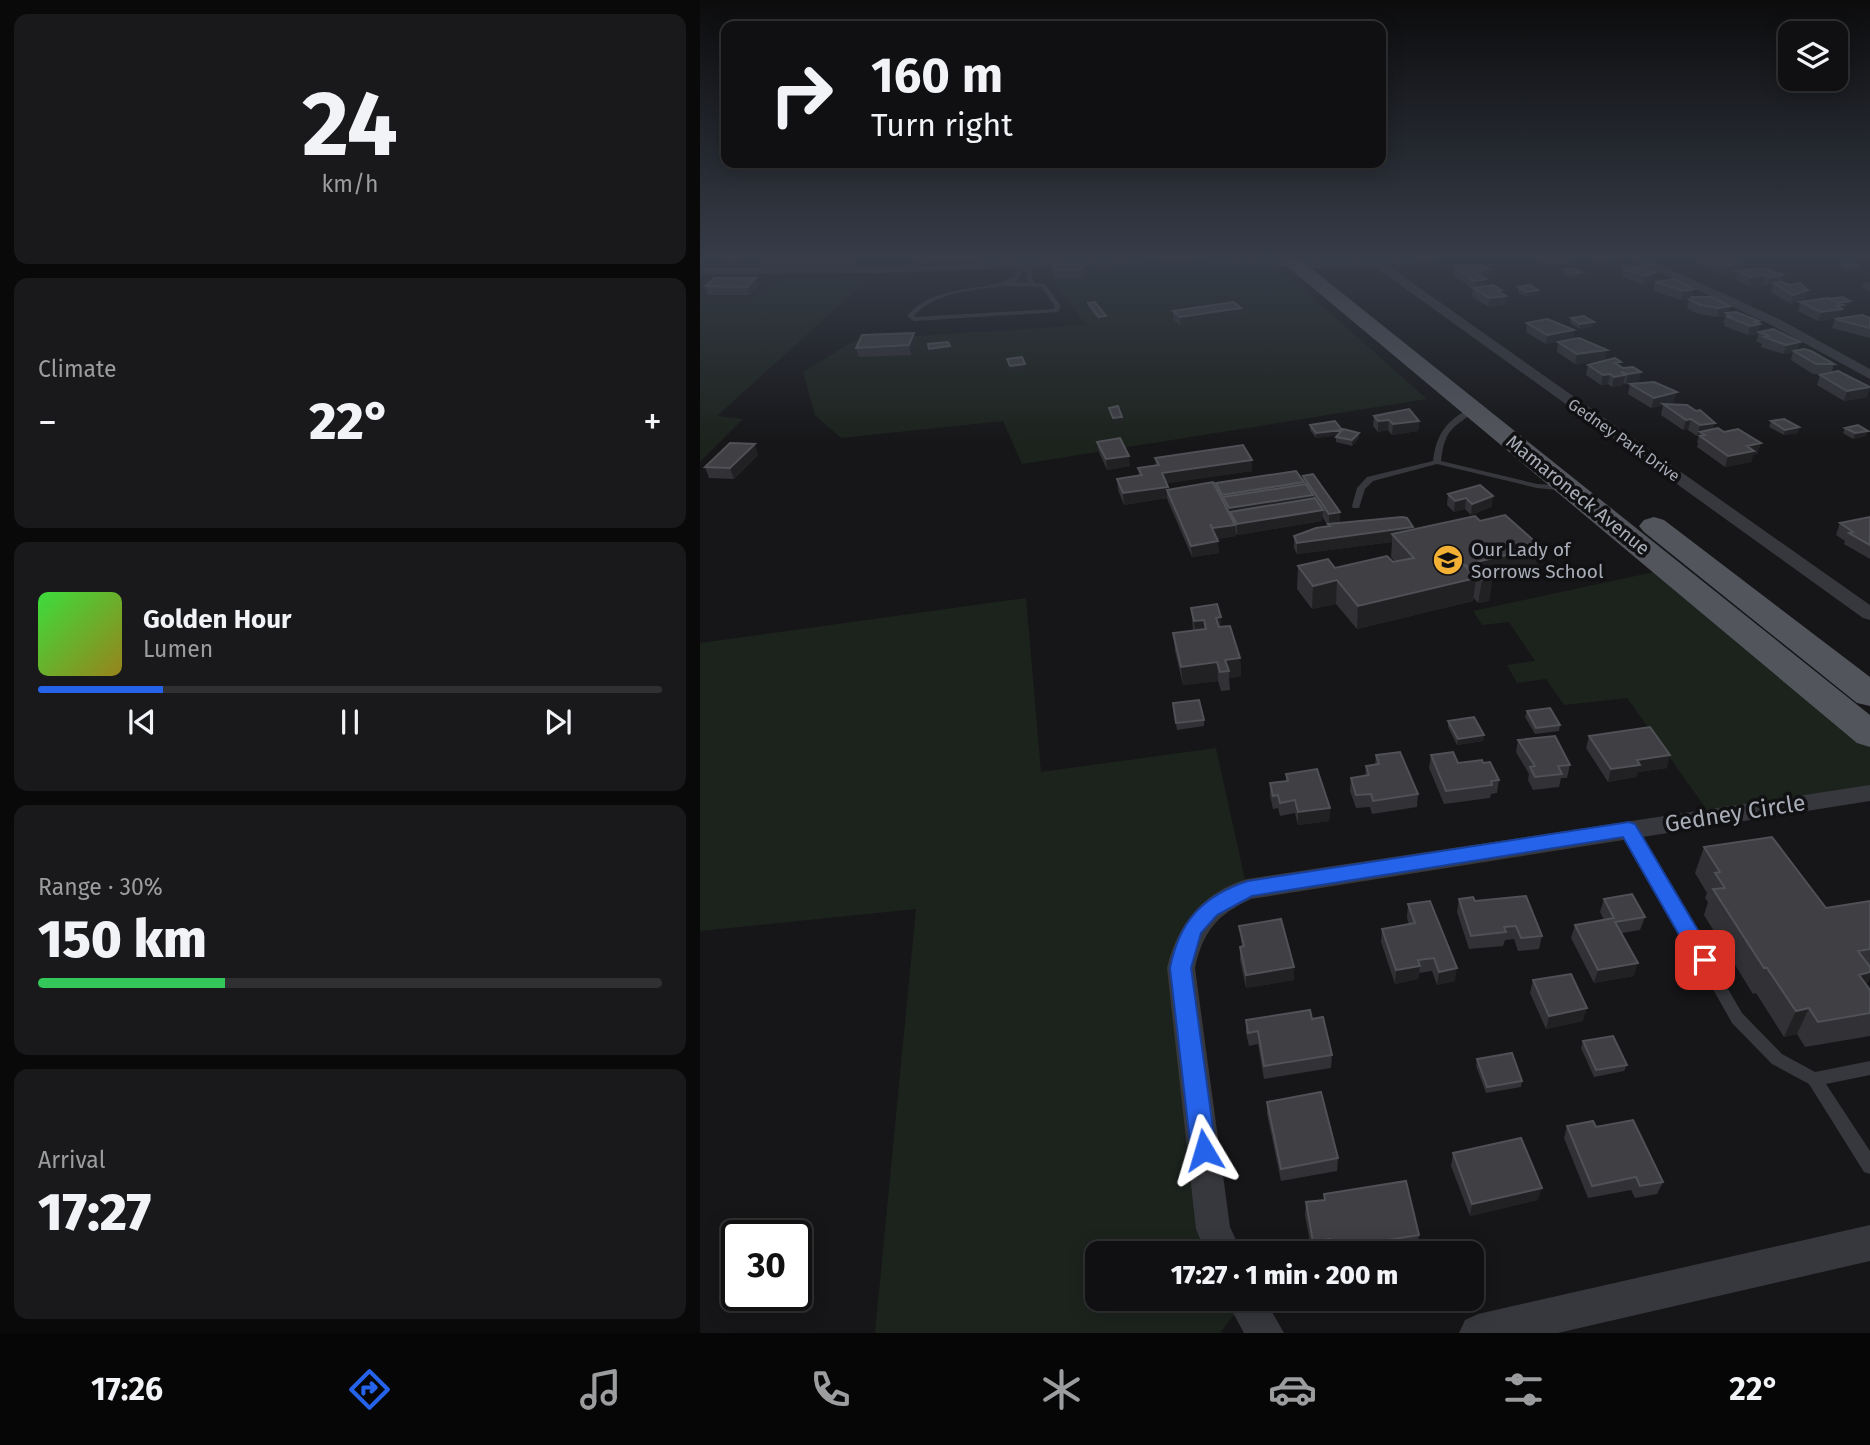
<!DOCTYPE html>
<meta charset="utf-8">
<style>
body{margin:0;font-family:"Fira Sans",sans-serif;background:#19191b;color:#f1f3f6;height:100vh;display:flex;flex-direction:column;font-size:26px;white-space:nowrap}
*{box-sizing:border-box;margin:0}
p{font-size:23px;color:#9c9d9f}
.icon{flex:none;width:38px;height:38px;fill:none;stroke:currentColor;stroke-width:2;stroke-linecap:round;stroke-linejoin:round}
.map{position:relative;flex:1;overflow:hidden}
.drawer{display:flex;flex-direction:column;gap:14px;padding:14px;background:#09090a;width:700px}
.drawer>*{flex:none}
.top-card{position:absolute;left:21px;top:21px;width:665px;height:147px;border-radius:14px;box-shadow:0 4px 18px #0003,0 0 0 2px #303032;background:#101012;color:#f1f3f6;overflow:hidden}
.controls{position:absolute;left:1078px;top:21px;display:grid;gap:14px}
.controls a{display:grid;place-items:center;width:70px;height:70px;border-radius:14px;background:#101012;box-shadow:0 4px 18px #0003,0 0 0 2px #303032;font-size:35px}
.speed{position:absolute;left:21px;top:1220px;display:flex;gap:14px;font-size:35px;font-weight:700;text-align:center}
.speed>*{display:grid;place-content:center;width:91px;height:91px;border-radius:50%;background:#101012;box-shadow:0 4px 18px #0003,0 0 0 2px #303032;line-height:1}
.speed .limit{border:4px solid #111;border-radius:10px;background:#fff;color:#111}
.pin{position:absolute;display:grid;place-items:center;width:60px;height:60px;color:#fff;margin:-30px;border-radius:14px;box-shadow:0 4px 10px #0006}
.me{position:absolute;width:77px;margin:-38px;rotate:353deg;stroke-linejoin:round;filter:drop-shadow(0 0 5px #0008)}
.turn{display:flex;align-items:center;gap:24px;height:147px;padding:0 35px;font-size:32px}
.turn .icon{width:91px;height:91px;stroke-width:2.5}
.turn b{display:block;font-size:49px;line-height:60px}
.big{font-size:52px;font-weight:800;line-height:1.1}
.drawer .card{flex:1;display:flex;flex-direction:column;justify-content:center;gap:10px;min-width:0;padding:0 24px;border-radius:14px;background:#19191b}
.drawer .dial{align-items:center;gap:0}
.dial b{font-size:91px;line-height:1}
.song{display:flex;align-items:center;gap:21px}
.cover{width:84px;height:84px;border-radius:10px;background:linear-gradient(135deg,hsl(120 70% 55%),hsl(50 70% 35%))}
.played{height:7px;border-radius:4px;background:linear-gradient(90deg,#2563eb 20%,#303032 20%)}
.keys{display:flex;justify-content:space-around;direction:ltr}
.heat{display:flex;justify-content:space-between;align-items:center;font-size:38px;direction:ltr}
.charge{height:10px;border-radius:5px;background:linear-gradient(90deg,#34c759 30%,#303032 0)}
.trip{position:absolute;left:385px;top:1241px;width:399px;height:70px;border-radius:14px;background:#101012;box-shadow:0 4px 18px #0003,0 0 0 2px #303032;font-weight:800;line-height:70px;text-align:center}
.dock{display:flex;height:112px;justify-content:space-around;align-items:center;background:#060607;color:#9c9d9f}
.dock .icon{width:49px;height:49px}
.dock .selected{color:#2563eb}
.dock b{font-size:32px;color:#f1f3f6}
main{display:flex;flex:1;min-height:0}
.map>svg:first-child{display:block}
.green{fill:#1c231d}
.lines{fill:none;stroke-linecap:round;stroke-linejoin:round}
.service{fill:#37383d;fill-rule:evenodd}
.minor{fill:#37383d;fill-rule:evenodd}
.primary{fill:#53555c;fill-rule:evenodd}
.wall{fill:#323236}
.shaded-wall{fill:#212124}
.building{fill:#3f3f44;stroke:#4f5156;stroke-width:2}
.route{fill:#2563eb;stroke:#184099;stroke-width:2}
.labels{text-anchor:middle;dominant-baseline:central;stroke-width:7;stroke-linejoin:round;paint-order:stroke}
.far-street-label{font-size:16px;fill:#a8adb8;stroke:#111113}
.street-label{font-size:19px;fill:#a8adb8;stroke:#111113}
.poi-label{font-size:19px;fill:#a8adb8;stroke:#111113;text-anchor:start}
.near-street-label{font-size:23px;fill:#a8adb8;stroke:#111113}
</style>
<main>
<section class="drawer">
<div class="card dial"><b>24</b><p>km/h</p></div>
<div class="card"><p>Climate</p>
<div class="heat"><a>−</a><b class="big">22°</b><a>+</a></div>
</div>
<div class="card">
<div class="song"><i class="cover"></i><div><b>Golden Hour</b><p>Lumen</p></div></div>
<div class="played"></div>
<div class="keys"><svg class="icon" aria-label="previous" viewBox="0 0 24 24"><path d="M18 5L8 12l10 7zM5 5v14"/></svg><svg class="icon" aria-label="pause" viewBox="0 0 24 24"><path d="M8 5v14M16 5v14"/></svg><svg class="icon" aria-label="next" viewBox="0 0 24 24"><path d="M6 5l10 7-10 7zM19 5v14"/></svg></div>
</div>
<div class="card"><p>Range · 30%</p><b class="big">150 km</b><div class="charge"></div></div>
<div class="card"><p>Arrival</p><b class="big">17:27</b></div>
</section>
<div class="map">
<svg width="1170" height="1333" viewBox="0 0 1170 1333">
<rect width="100%" height="100%" fill="#161618"/>
<path class="green" d="M466 263 577 266 727 399 322 464 303 421 141 438 115 415 103 372 155 340 386 325 342 269Z
M172 276 17 416 43 419 0 462V297H55L79 278Z
M968 569 1170 736V793L1012 817 927 698 864 705 846 679 817 683 807 665 835 661 809 622 782 625 773 611Z
M326 598 341 772 516 748 547 889 485 944 524 1253H397V1298L543 1299 544 1302 520 1333H175L216 909 0 931V643Z"/>
<g class="lines">
<path class="service" d="M325 267 333 271 332 278 335 283 345 284 361 306 358 312 214 321 207 316C234 283 280 294 314 277L317 269ZM322 271 327 272 326 278 329 283 313 282 319 279ZM304 286 341 287 355 306 354 309 215 317 214 316C234 292 274 290 304 286Z
M770 408 777 410C753 428 745 428 741 461L837 484 865 486 868 487V491L837 488 737 464 673 481 665 489 659 508H653L652 506 657 488 667 477 733 461C737 432 746 422 770 408Z
M929 824 933 826 1042 1013 1082 1054 1115 1072 1170 1061V1075L1126 1084 1170 1151V1174L1164 1172 1109 1084 1072 1064 1032 1023 923 829 925 826Z"/>
<path class="minor" d="M417 257H533L643 263 699 257H742L737 260 687 265 1170 605V620L1163 618 674 266 643 269 480 261 190 273 0 274V268L190 267Z
M928 257H943L1079 319 1170 369V379L1071 325Z
M1170 785V801L551 899C517 915 503 931 495 968L530 1227 542 1253H506L496 1229 467 968C478 923 502 893 547 879Z
M1170 1225V1261L858 1333H759L765 1320 778 1314Z
M525 1298H564L584 1333H544Z"/>
<path class="primary" d="M576 257H597L1170 715V747L1157 743Z
M954 517 964 520 1170 677V706L1157 703 944 532 939 526 944 520Z"/>
</g>
<path class="wall" d="M17 257H40L37 260 17 259Z
M60 257H155L156 262 152 266 62 267Z
M217 257H313L310 260 218 263Z
M836 257H866L869 260 868 264H845L836 259Z
M886 257H920L919 261 901 264Z
M1001 257H1043L1040 270 1083 275 1081 282 1105 298 1091 304 1071 292 1073 285 1068 286 1063 284 1049 286 1035 279 1036 272 1022 275 999 264Z
M384 263V278L354 279 353 270Z
M1142 264 1159 266 1158 270 1147 272 1140 269Z
M754 266 788 278 785 279V286L802 290 801 293 806 296 805 305 789 307 772 297 773 289 753 275Z
M923 269 956 272 954 281 944 285 922 277Z
M864 270 882 272 881 276 871 278 863 274Z
M56 278 59 287 49 295H8L5 286Z
M955 282 994 289 992 297 1030 306 1028 313 1060 324 1058 334 1048 335 1024 326 1025 323H1023L1025 316 1017 317 998 314 987 308 989 299 990 298 981 300 953 291Z
M1170 282V291L1162 287 1164 283Z
M818 287 838 290 837 295 825 296 818 292Z
M1100 302 1149 305 1143 306 1139 318 1118 321 1098 311Z
M388 303 406 320 399 321 389 308Z
M473 311 542 317 481 326 473 320Z
M871 318 893 326 880 329 870 323Z
M1170 318V338L1132 328 1135 319Z
M827 323 874 330 873 339 905 360 875 364 857 352 858 342 846 344 826 332Z
M1059 332 1098 350 1134 364 1132 372 1167 397 1144 401 1117 385 1120 375 1124 374H1113L1091 360 1093 352 1083 354 1061 347 1062 344 1056 341Z
M216 342 211 355 159 357 156 348Z
M888 365 920 366 939 382 926 384 923 383V385L912 387 908 384 901 385 886 375Z
M930 384 974 402 965 404 1013 429 1061 443 1057 454 1053 455 1051 462 1025 467 997 447 998 443 997 442 999 436H997L988 430H983L961 415 963 405 951 408 928 394Z
M674 416 719 421 718 431 692 435 688 430 678 432 673 426Z
M1071 421 1098 433 1084 435 1069 427Z
M610 425 642 430 659 438 652 446 636 442V437L637 435 616 438 610 430Z
M1145 428 1166 436 1153 439 1143 433Z
M397 442 430 466 407 470 399 452Z
M58 455 34 479 9 478 5 467Z
M455 458 552 471 467 483 469 490 516 488V483L603 481V476L640 523 713 527V530L780 521 841 547 837 570 792 581 789 601 778 603 774 598 773 601 657 629 636 604 612 609 597 589 598 566 635 568 695 562 691 557 692 542 597 554 594 548V536L628 526 622 516V521L537 535 535 531 536 536 517 539 519 553 492 557 468 501 467 498 424 505 418 490 417 479 439 476 438 468 456 465Z
M748 494 793 496 791 507 771 515 765 509 754 512 747 505Z
M1170 517V559L1144 544 1145 541 1136 535 1140 523Z
M491 608 521 627 540 658 541 676 529 678 530 690 521 691 518 681 483 685 475 651 473 633 493 630Z
M473 703 504 720V726L477 730Z
M827 711 860 725 859 731 835 734 825 717Z
M748 721 784 735 783 741 757 745 748 727Z
M889 736 967 768 938 772 936 777 908 782 886 748Z
M818 740 870 765 867 778H861L859 787 833 790 828 780 829 774 816 752Z
M676 755 718 794 717 807 672 814 670 807 656 808 650 791 651 778 665 776 666 766 675 765Z
M731 755 758 763H783L799 780 797 793 791 794 790 798 744 804 729 768Z
M586 774 630 808 629 821 598 825 595 813 580 816 578 808 573 809 570 796V783L586 781Z
M1004 847 1126 908 1170 901V978L1166 985 1170 990V1036L1105 1047 1097 1034 1084 1037 1056 993 1053 994 1004 915 1008 902 1005 898 1007 893 995 873Z
M759 899 775 901 842 936 839 949 818 951 814 939 805 940 803 946 769 949 757 912Z
M904 899 945 917 940 930 922 933 934 976 894 983 871 938 875 925 904 920 900 912Z
M708 904 755 981 737 985 732 971 719 973 718 979 695 984 681 942 682 929 709 924 707 918Z
M539 926 594 967V980L546 988 540 960V947H542Z
M833 980 883 1021 846 1029 830 993Z
M612 1019 632 1055 631 1068 564 1079 558 1044 549 1046 546 1033V1020Z
M883 1041 927 1065 924 1071 894 1077 881 1048Z
M777 1059 822 1081 821 1087 786 1093 776 1066Z
M567 1102 638 1158 637 1171 581 1181 567 1114Z
M867 1126 896 1127 963 1182 957 1194 935 1198 931 1190 888 1198 864 1138Z
M753 1153 838 1200 770 1216 751 1166Z
M624 1194 719 1235 717 1247 681 1253H630V1252L612 1253 605 1215 606 1202 624 1200Z"/>
<path class="shaded-wall" d="M0 257H13L10 259 0 260Z
M150 257H155L156 262 152 266Z
M902 257H920L919 261 901 264Z
M1043 257 1039 272 1037 271 1036 272 1022 275 1025 266Z
M1159 266 1158 270 1147 272 1148 267Z
M789 269 788 278 773 280 774 272Z
M882 272 881 276 871 278 872 274Z
M956 272 954 281 944 285 945 276Z
M1065 275 1063 284 1049 286 1051 277Z
M1083 275 1081 284 1073 283V285L1068 286 1070 277Z
M56 278 59 287 49 295 47 287Z
M786 279 785 288H774V281Z
M994 289 992 298 981 300 983 291Z
M802 290 801 297 806 296 805 305 789 307 790 298 797 291Z
M838 290 837 295 825 296 826 292Z
M1108 290 1105 298 1091 304 1093 295Z
M1150 301 1149 305 1143 306 1139 318 1118 321 1121 312 1139 303Z
M1030 306 1028 314 1026 313 1025 316 1017 317 1019 308Z
M541 308 542 317 481 326 480 317Z
M406 316V320L399 321V317Z
M1059 321 1058 325 1060 324 1058 334 1048 335 1050 326 1055 322Z
M894 322 893 326 880 329V324Z
M874 330 873 340 846 344 847 335Z
M214 333 216 342 211 355 209 345Z
M1100 342 1097 352 1094 351 1093 352 1083 354 1086 345Z
M250 346 251 351 230 354 229 349Z
M907 350 905 360 875 364 877 354Z
M325 364 326 369 310 371V366Z
M941 372 939 382 926 384 928 374Z
M910 374 908 384 901 385 903 375Z
M925 375 923 385 912 387 914 377Z
M1170 387 1167 397 1144 401 1147 391Z
M977 392 974 402 951 408 954 398Z
M422 417V422L414 423 413 418Z
M991 419 988 430H983L986 420Z
M689 420 688 430 678 432V421Z
M719 421 718 431 692 435 693 424Z
M1015 423 1012 433 1000 432 999 436H997L1000 425Z
M1099 427 1098 433 1084 435 1085 430Z
M642 430V435L616 438V433Z
M1168 431 1166 436 1153 439 1155 433Z
M659 433V438L652 446V440Z
M1061 443 1057 454 1053 455 1051 462 1025 467 1028 456 1047 446Z
M55 444 58 455 34 479 30 468Z
M429 456 430 466 407 470 406 459Z
M552 460V471L463 484 462 473Z
M604 482V494L523 497 524 506H522V495Z
M468 487 469 495 467 490V498L424 505 423 493Z
M613 495V506L530 512V520L529 508Z
M793 496 791 507 771 515 772 504Z
M766 498 765 509 754 512 755 501Z
M623 510 622 521 537 535V524Z
M640 512V524L629 526V514Z
M535 525 536 536 514 539 513 528Z
M713 527 712 539 692 534V542L597 554V543Z
M518 541 519 553 492 557 491 546Z
M841 547 837 570 792 581 789 601 778 603 782 580 776 562Z
M766 565 764 581 776 578 773 601 657 629 658 606Z
M637 580 636 604 612 609 613 586Z
M521 617V635L516 618Z
M504 620 505 638 496 639 494 621Z
M540 658 541 676 529 678V671L525 660Z
M517 662 518 681 483 685 481 667Z
M784 735 783 741 757 745 758 739Z
M970 755 967 768 938 772 936 777 908 782 911 769 937 760Z
M630 808 629 821 598 825V812Z
M938 963 934 976 894 983 898 970Z
M720 966 718 979 695 984 696 970Z
M594 967V980L546 988V975Z
M757 968 755 981 737 985 739 972Z
M1170 972V978L1160 997 1159 975Z
M887 1008 883 1021 846 1029 849 1016Z
M1109 1008 1097 1034 1084 1037 1096 1011Z
M842 1188 838 1200 770 1216 772 1204Z"/>
<path class="building" d="M841 257H866L869 260H845Z
M1005 257H1043L1035 261 1041 263 1025 266Z
M384 263 383 269 353 270 354 264Z
M1152 263 1159 266 1148 267 1142 264Z
M783 265 789 269 774 272 786 279 774 281 754 266Z
M941 266 956 272 945 276 923 269Z
M874 268 882 272 872 274 864 270Z
M1064 268 1083 275 1070 277 1065 275 1051 277 1037 271Z
M15 278H56L47 287 5 286Z
M975 279 994 289 983 291 955 282Z
M1082 282 1089 285 1100 283 1108 290 1093 295 1073 283Z
M793 285 802 290 797 291 806 296 790 298 773 288Z
M830 285 838 290 826 292 818 287Z
M991 297H1012L1030 306 1019 308 1000 305 989 299 993 298Z
M1142 297 1150 301 1139 303 1130 299Z
M1128 298 1143 305 1137 306 1142 309 1121 312 1100 302Z
M395 302 406 316 399 317 388 303Z
M534 302 541 308 480 317 473 311Z
M1036 312 1059 321 1055 322 1060 324 1050 326 1026 316H1030L1026 313Z
M1162 315 1170 318V328L1135 319Z
M884 316 894 322 880 324 871 318Z
M847 319 874 330 847 335 827 323Z
M1073 329 1100 342 1086 345 1064 337 1069 336 1059 332Z
M214 333 209 345 156 348 162 335Z
M879 338 907 350 877 354 858 342Z
M248 342 250 346 229 349 228 344Z
M1104 349 1111 351 1134 364H1116L1094 351Z
M322 357 325 364 310 366 307 359Z
M915 358 921 362 915 363 923 368 933 367 941 372 928 374 921 372 925 375 914 377 910 374 903 375 888 365Z
M1138 371 1170 387 1147 391 1120 375Z
M954 382 977 392 954 398 930 384Z
M963 404 987 405 996 411 1000 410 1015 423 1000 425 991 419 986 420Z
M418 406 422 417 413 418 409 408Z
M709 409 719 421 693 424 689 420 678 421 674 416Z
M1084 419 1099 427 1085 430 1071 421Z
M635 421 642 430 616 433 610 425Z
M1158 425 1168 431 1155 433 1145 428Z
M1018 428 1024 432 1038 429 1061 443 1047 446 1054 451 1028 456 1000 436 1005 435 1000 432Z
M643 429 659 433 652 440 636 437Z
M420 438 429 456 406 459 397 442Z
M30 443 55 444 30 468 5 467Z
M543 445 552 460 462 473 468 487 423 493 417 479 442 475 438 468 459 465 455 458Z
M596 471 604 482 522 495 516 483Z
M613 474 640 512 629 514 603 476Z
M513 482 535 525 513 528 510 524 518 541 491 546 467 490Z
M606 484 613 495 529 508 523 497Z
M780 485 793 496 772 504 766 498 755 501 748 494Z
M615 498 623 510 537 524 530 512Z
M805 515 841 547 776 562 792 578 782 580 766 565H764L776 578 658 606 637 580 613 586 598 566 628 559 635 568 687 556 693 562 714 558 692 534 775 516 780 521Z
M702 517 707 518 713 527 597 543 594 536 616 528 630 526 628 524Z
M1170 517V545L1149 533 1153 532 1140 523Z
M517 604 521 617 516 618 519 627 530 626 540 658 525 660 529 671 520 672 517 662 481 667 473 633 506 629 504 620 494 621 491 608Z
M499 700 504 720 476 723 473 703Z
M850 708 860 725 836 728 827 711Z
M774 717 784 735 758 739 748 721Z
M950 727 970 755 937 760 940 765 911 769 889 736Z
M855 736 870 765 858 766 862 774 835 777 830 767 835 766 818 740Z
M700 752 718 794 673 801 671 794 656 795 651 778 669 775 666 766 679 764 676 755Z
M753 752 758 763 782 760 783 763 790 762 799 780 791 781 792 785 746 791 731 755Z
M617 769 630 808 598 812 595 800 580 803 578 795 573 796 570 783 588 781 586 774Z
M1072 837 1126 908 1170 901V949L1158 951 1170 967V972L1159 975 1170 990V1013L1118 1022 1109 1008 1096 1011 1067 968H1064L1013 889 1025 888 1015 873 1020 872 1004 847Z
M932 894 945 917 915 922 938 963 898 970 875 925 914 918 904 899Z
M826 896 842 936 821 938 816 926 804 927 806 932 771 936 759 899 773 897 775 901Z
M730 901 757 968 739 972 734 958 718 960 720 966 696 970 682 929 715 923 708 904Z
M581 919 594 967 546 975 540 947 544 946 539 926Z
M871 974 887 1008 849 1016 833 980Z
M610 1010 612 1019 623 1017 632 1055 564 1066 558 1031 548 1033 546 1020Z
M913 1036 927 1065 896 1070 883 1041Z
M812 1053 822 1081 787 1087 777 1059Z
M621 1092 638 1158 581 1169 567 1102Z
M933 1120 963 1182 940 1186 936 1177 892 1186 867 1126 893 1121 896 1127Z
M821 1138 842 1188 772 1204 753 1153Z
M706 1181 719 1235 632 1249 630 1239 613 1242 606 1202 625 1200 624 1194Z"/>
<linearGradient id="sky" x2="0" y2="1"><stop stop-color="#0c0c0d"/><stop offset="0.58" stop-color="#363c48"/><stop offset="1" stop-color="#363c48" stop-opacity="0"/></linearGradient>
<rect width="1170" height="444" fill="url(#sky)"/>
<path class="route" d="M929 822 935 824 1012 954 1016 960 1012 966 1005 969 997 966 923 837 552 896 517 915 501 933 491 968 516 1150 512 1159 504 1162 495 1159 491 1150 470 968C479 922 502 896 548 881Z"/>
<defs>
<g id="school-disc" transform="scale(1.575)"><circle r="9.5" fill="#f2b134" stroke="#111113"/><path d="M0-5L7-2L0 1L-7-2ZM-4 1L0 2.5L4 1V4Q0 6-4 4Z" fill="#111"/></g>
</defs>
<g fill-rule="evenodd">
<use href="#school-disc" x="748" y="560"/>
</g>
<g class="labels">
<g class="far-street-label">
<text transform="translate(924 440) rotate(35)">Gedney Park Drive</text>
</g>
<g class="street-label">
<text transform="translate(878 495) rotate(39)">Mamaroneck Avenue</text>
</g>
<g class="poi-label">
<text x="771" y="549">Our Lady of<tspan x="771" dy="22">Sorrows School</tspan></text>
</g>
<g class="near-street-label">
<text transform="translate(1035 813) rotate(-9)">Gedney Circle</text>
</g>
</g>
</svg>
<div class="controls">
<a><svg class="icon" aria-label="layers" viewBox="0 0 24 24"><path d="M12 4l9 5-9 5-9-5zM3 14l9 5 9-5"/></svg></a>
</div>
<div class="speed"><div class="limit">30</div></div>
<div class="pin" style="left:1005px;top:960px;background:#d93025"><svg class="icon" aria-label="arrive" viewBox="0 0 24 24"><path d="M6 21V4h12l-3 4 3 4H6"/></svg></div>
<svg class="me" style="left:504px;top:1150px" viewBox="-20 -20 40 40"><path d="M0-17L14 15 0 8-14 15z" fill="#2563eb" stroke="#fff" stroke-width="4"/></svg>
<div class="trip">17:27 · 1 min · 200 m</div>
<div class="top-card">
<div class="turn"><svg class="icon" aria-label="right" viewBox="0 0 24 24"><path d="M7 20v-9h11M14 6l5 5-5 5"/></svg><div><b>160 m</b>Turn right</div></div>
</div>
</div>
</main>
<nav class="dock">
<b>17:26</b>
<svg class="icon selected" aria-label="directions" viewBox="0 0 24 24"><path d="M12 3l9 9-9 9-9-9zM9 14v-3h6M13 9l2 2-2 2"/></svg>
<svg class="icon" aria-label="music" viewBox="0 0 24 24"><path d="M9 18V5l10-2v13"/><circle cx="6" cy="18" r="3"/><circle cx="16" cy="16" r="3"/></svg>
<svg class="icon" aria-label="phone" viewBox="0 0 24 24"><path d="M5 4h4l2 5-3 2q2 4 5 5l2-3 5 2v4C11 20 4 13 5 4z"/></svg>
<svg class="icon" aria-label="climate" viewBox="0 0 24 24"><path d="M12 3v18M4 7l16 10M4 17L20 7"/></svg>
<svg class="icon" aria-label="car" viewBox="0 0 24 24"><path d="M5 17H2v-5l4-1 3-4h7l3 4 3 1v5h-3M9 17h6M6 11h13"/><circle cx="7" cy="17" r="2"/><circle cx="17" cy="17" r="2"/></svg>
<svg class="icon" aria-label="filters" viewBox="0 0 24 24"><path d="M4 7h16M4 17h16"/><circle cx="9" cy="7" r="2"/><circle cx="15" cy="17" r="2"/></svg>
<b>22°</b>
</nav>
